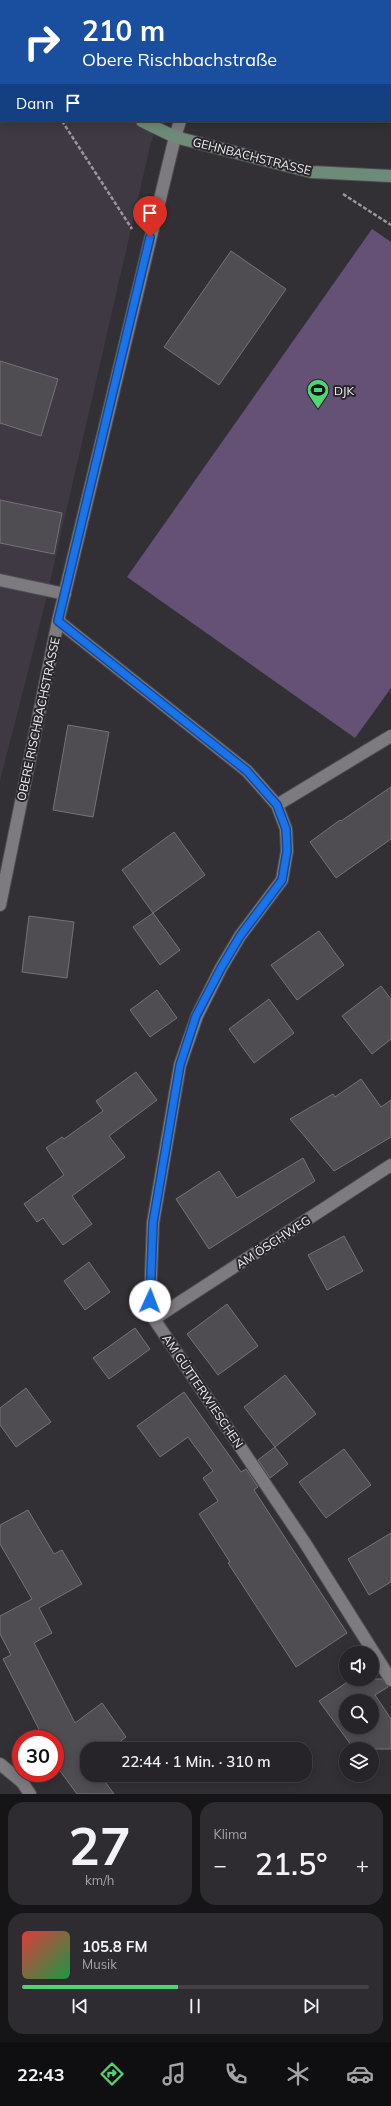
<!DOCTYPE html>
<html lang="de">
<meta charset="utf-8">
<style>
body{margin:0;font-family:Mulish,sans-serif;background:#2e2c30;color:#f1f3f6;height:100vh;display:flex;flex-direction:column;font-size:15px;white-space:nowrap}
*{box-sizing:border-box;margin:0}
p{font-size:13px;color:#a4a4a8}
.icon{flex:none;width:22px;height:22px;fill:none;stroke:currentColor;stroke-width:2;stroke-linecap:round;stroke-linejoin:round}
.map{position:relative;height:1794px;overflow:hidden}
.drawer{display:flex;flex-direction:column;gap:8px;padding:8px;background:#151416;flex:1}
.drawer>*{flex:none}
.hud{position:absolute;left:0px;top:0px;width:391px;height:122px;box-shadow:0 2px 10px #0003,0 0 0 1px #424145;background:#1a4fa0;color:#fff;overflow:hidden}
.fabs{position:absolute;left:339px;top:1646px;display:grid;gap:8px}
.fabs a{display:grid;place-items:center;width:40px;height:40px;border-radius:50%;background:#262428;box-shadow:0 2px 10px #0003,0 0 0 1px #424145;font-size:20px}
.speed{position:absolute;left:12px;top:1730px;display:flex;gap:8px;font-size:20px;font-weight:700;text-align:center}
.speed>*{display:grid;place-content:center;width:52px;height:52px;border-radius:50%;background:#262428;box-shadow:0 2px 10px #0003,0 0 0 1px #424145;line-height:1}
.speed .limit{border:6px solid #d22;background:#fff;color:#111}
.pin{position:absolute;display:grid;place-items:center;width:34px;height:34px;color:#fff;margin:-41px -17px;border-radius:50% 50% 50% 0;rotate:-45deg;box-shadow:0 0 4px #0007}
.pin .icon{rotate:45deg}
.me{position:absolute;width:44px;margin:-22px;rotate:2deg;stroke-linejoin:round;filter:drop-shadow(0 0 3px #0008)}
.turn{display:flex;align-items:center;gap:14px;height:84px;padding:0 16px;font-size:18px}
.turn .icon{width:52px;height:52px;stroke-width:2.5}
.turn b{display:block;font-size:28px;line-height:34px}
.then{display:flex;align-items:center;height:38px;padding:0 16px;background:#0003;gap:8px;font-size:15px}
.big{font-size:30px;font-weight:600;line-height:1.1}
.drawer .card{flex:1;display:flex;flex-direction:column;justify-content:center;gap:6px;min-width:0;padding:0 14px;border-radius:16px;background:#2e2c30}
.drawer .dial{align-items:center;gap:0}
.dial b{font-size:52px;line-height:1}
.song{display:flex;align-items:center;gap:12px}
.cover{width:48px;height:48px;border-radius:6px;background:linear-gradient(135deg,hsl(0 70% 55%),hsl(140 70% 35%))}
.played{height:4px;border-radius:2px;background:linear-gradient(90deg,#4ed675 45%,#424145 45%)}
.keys{display:flex;justify-content:space-around;direction:ltr}
.heat{display:flex;justify-content:space-between;align-items:center;font-size:22px;direction:ltr}
.drawer .tiles{flex:1;display:grid;gap:8px;grid-template-columns:1fr 1fr}
.card:last-child{grid-column:span 2}
.trip{position:absolute;left:80px;top:1742px;width:232px;height:40px;border-radius:16px;background:#262428;box-shadow:0 2px 10px #0003,0 0 0 1px #424145;font-weight:600;line-height:40px;text-align:center}
.menu{display:flex;height:64px;justify-content:space-around;align-items:center;background:#0f0e10;color:#a4a4a8}
.menu .icon{width:28px;height:28px}
.menu .on{color:#4ed675}
.menu b{font-size:18px;color:#f1f3f6}
.map>svg:first-child{display:block}
.built{fill:#3e3943}
.green{fill:#655076}
.building{fill:#504d52;stroke:#757278;fill-rule:evenodd}
.lines{fill:none;stroke-linecap:round;stroke-linejoin:round}
.lane-casing{stroke:#4e4c51;stroke-width:14}
.street-casing{stroke:#4e4c51;stroke-width:14}
.secondary-casing{stroke:#4e4c51;stroke-width:14}
.path{stroke:#9a989c;stroke-width:2.5;stroke-dasharray:4 2;stroke-linecap:butt}
.lane{stroke:#7d7a80;stroke-width:12}
.street{stroke:#7d7a80;stroke-width:12}
.secondary{stroke:#6d8b78;stroke-width:12}
.route-casing{stroke:#114b97;stroke-width:10}
.route{stroke:#1a73e8;stroke-width:7}
.labels{text-anchor:middle;dominant-baseline:central;stroke-width:4;stroke-linejoin:round;paint-order:stroke}
.street-label{font-size:12px;fill:#f4f2f5;stroke:#29262b}
.poi-label{font-size:12px;fill:#f4f2f5;stroke:#29262b;text-anchor:start}
</style>
<div class="map">
<svg width="391" height="1794" viewBox="0 0 391 1794">
<rect width="100%" height="100%" fill="#333035"/>
<path class="built" d="M0 0H213L1 1V121H160L151 142 44 608 0 781Z"/>
<path class="green" d="M372 229 391 242V688L355 738 127 577Z"/>
<path class="building" d="M231 251 286 289 219 385 164 347Z
M0 361 58 379 41 436 0 423Z
M0 500 62 513 54 554 0 543Z
M68 725 109 732 93 817 53 810Z
M391 787V839L336 878 310 842 340 820 341 821Z
M174 832 205 875 153 913 122 870Z
M153 913 180 950 160 965 133 927Z
M29 916 74 922 67 978 22 972Z
M319 931 344 965 297 1000 271 965Z
M381 986 391 999V1039L372 1054 342 1016Z
M157 990 177 1018 150 1037 130 1010Z
M269 999 294 1033 254 1063 229 1029Z
M136 1072 157 1100 109 1136 125 1157 72 1196 92 1224 63 1245 43 1218 37 1222 24 1204 64 1175 46 1148 62 1137 64 1139 103 1111 96 1101Z
M361 1079 381 1107 391 1100V1137L334 1171 290 1119 333 1094 335 1097Z
M303 1158 315 1181 209 1249 176 1199 219 1171 237 1198Z
M344 1236 363 1271 327 1290 308 1255Z
M89 1262 110 1292 85 1310 64 1281Z
M227 1304 258 1346 218 1375 187 1334Z
M135 1328 150 1349 109 1379 93 1358Z
M285 1375 316 1414 275 1447 244 1407Z
M26 1388 51 1422 16 1447 0 1425V1408Z
M184 1392 241 1472 246 1469 258 1487 254 1490 347 1633 296 1667 228 1563 230 1562 199 1514 218 1501 203 1478 213 1471 188 1437 160 1457 137 1426Z
M275 1447 288 1464 270 1478 258 1460Z
M344 1449 371 1485 326 1518 299 1482Z
M28 1510 54 1554 62 1550 82 1584 39 1608 52 1633 34 1643 75 1723 102 1703 126 1737 110 1749H87V1775H100L114 1794H77L55 1764V1739H44L3 1659 11 1655 0 1634V1616L32 1599 0 1544V1525Z
M391 1533V1582L369 1595 348 1559Z
M352 1679H382L388 1687 375 1695 391 1719V1749H354L319 1701ZM346 1701H372V1727H346Z"/>
<g class="lines">
<g class="lane-casing">
<path id="lane" d="M68 1 69 0
M220 1V0
M175 137 180 121
M0 580 65 594"/>
</g>
<g class="street-casing">
<path id="street" d="M58 621 247 771 277 805 286 829 287 851 282 880 240 936 221 968 197 1016 180 1065 153 1223 150 1301 154 1319 305 1543 391 1680
M277 805 391 736
M0 905 58 621 175 137
M154 1319 391 1165
M0 1764 22 1782 30 1794"/>
</g>
<g class="secondary-casing">
<path id="secondary" d="M0 49 1 50
M142 121 175 137 312 172 391 176"/>
</g>
<path class="path" d="M308 0 311 1
M390 30H391
M62 121 132 229
M343 194 391 225"/>
<use href="#lane" class="lane"/>
<use href="#street" class="street"/>
<use href="#secondary" class="secondary"/>
</g>
<g class="lines">
<g class="route-casing">
<path id="route" d="M150 1301 153 1223 180 1065 196 1016 221 968 240 936 282 880 287 851 286 829 277 805 247 771 58 621 150 237"/>
</g>
<use href="#route" class="route"/>
</g>
<defs>
<g id="stadium-pin" transform="scale(1.15)"><path d="M0 17L-7.5 6A9.5 9.5 0 1 1 7.5 6Z" fill="#4ed675" stroke="#29262b"/><path d="M0-5a6.5 5 0 1 0 0 10a6.5 5 0 1 0 0-10ZM-3.5-1.8h7v3.6h-7Z" fill="#111"/></g>
</defs>
<g fill-rule="evenodd">
<use href="#stadium-pin" x="318" y="390"/>
</g>
<g class="labels">
<g class="street-label">
<text transform="translate(252 156) rotate(14)">GEHNBACHSTRASSE</text>
<text transform="translate(38 719) rotate(-78)">OBERE RISCHBACHSTRASSE</text>
<text transform="translate(273 1242) rotate(-33)">AM ÖSCHWEG</text>
<text transform="translate(203 1391) rotate(56)">AM GÜTTERWIESCHEN</text>
</g>
<g class="poi-label">
<text x="334" y="390">DJK</text>
</g>
</g>
</svg>
<div class="fabs">
<a><svg class="icon" aria-label="sound" viewBox="0 0 24 24"><path d="M4 9h4l5-4v14l-5-4H4zM17 9q2 3 0 6"/></svg></a>
<a><svg class="icon" aria-label="search" viewBox="0 0 24 24"><circle cx="10" cy="10" r="6"/><path d="M15 15l6 6"/></svg></a>
<a><svg class="icon" aria-label="layers" viewBox="0 0 24 24"><path d="M12 4l9 5-9 5-9-5zM3 14l9 5 9-5"/></svg></a>
</div>
<div class="speed"><div class="limit">30</div></div>
<div class="pin" style="left:150px;top:237px;background:#d93025"><svg class="icon" aria-label="arrive" viewBox="0 0 24 24"><path d="M6 21V4h12l-3 4 3 4H6"/></svg></div>
<svg class="me" style="left:150px;top:1301px" viewBox="-20 -20 40 40"><circle r="19" fill="#fff"/><path d="M0-13L10 11 0 6-10 11z" fill="#1a73e8"/></svg>
<div class="trip">22:44 · 1 Min. · 310 m</div>
<div class="hud">
<div class="turn"><svg class="icon" aria-label="right" viewBox="0 0 24 24"><path d="M7 20v-9h11M14 6l5 5-5 5"/></svg><div><b>210 m</b>Obere Rischbachstraße</div></div>
<div class="then">Dann<svg class="icon" aria-label="arrive" viewBox="0 0 24 24"><path d="M6 21V4h12l-3 4 3 4H6"/></svg></div>
</div>
</div>
<section class="drawer">
<div class="tiles">
<div class="card dial"><b>27</b><p>km/h</p></div>
<div class="card"><p>Klima</p>
<div class="heat"><a>−</a><b class="big">21.5°</b><a>+</a></div>
</div>
<div class="card">
<div class="song"><i class="cover"></i><div><b>105.8 FM</b><p>Musik</p></div></div>
<div class="played"></div>
<div class="keys"><svg class="icon" aria-label="previous" viewBox="0 0 24 24"><path d="M18 5L8 12l10 7zM5 5v14"/></svg><svg class="icon" aria-label="pause" viewBox="0 0 24 24"><path d="M8 5v14M16 5v14"/></svg><svg class="icon" aria-label="next" viewBox="0 0 24 24"><path d="M6 5l10 7-10 7zM19 5v14"/></svg></div>
</div>
</div>
</section>
<nav class="menu">
<b>22:43</b>
<svg class="icon on" aria-label="directions" viewBox="0 0 24 24"><path d="M12 3l9 9-9 9-9-9zM9 14v-3h6M13 9l2 2-2 2"/></svg>
<svg class="icon" aria-label="music" viewBox="0 0 24 24"><path d="M9 18V5l10-2v13"/><circle cx="6" cy="18" r="3"/><circle cx="16" cy="16" r="3"/></svg>
<svg class="icon" aria-label="phone" viewBox="0 0 24 24"><path d="M5 4h4l2 5-3 2q2 4 5 5l2-3 5 2v4C11 20 4 13 5 4z"/></svg>
<svg class="icon" aria-label="climate" viewBox="0 0 24 24"><path d="M12 3v18M4 7l16 10M4 17L20 7"/></svg>
<svg class="icon" aria-label="car" viewBox="0 0 24 24"><path d="M5 17H2v-5l4-1 3-4h7l3 4 3 1v5h-3M9 17h6M6 11h13"/><circle cx="7" cy="17" r="2"/><circle cx="17" cy="17" r="2"/></svg>
</nav>
